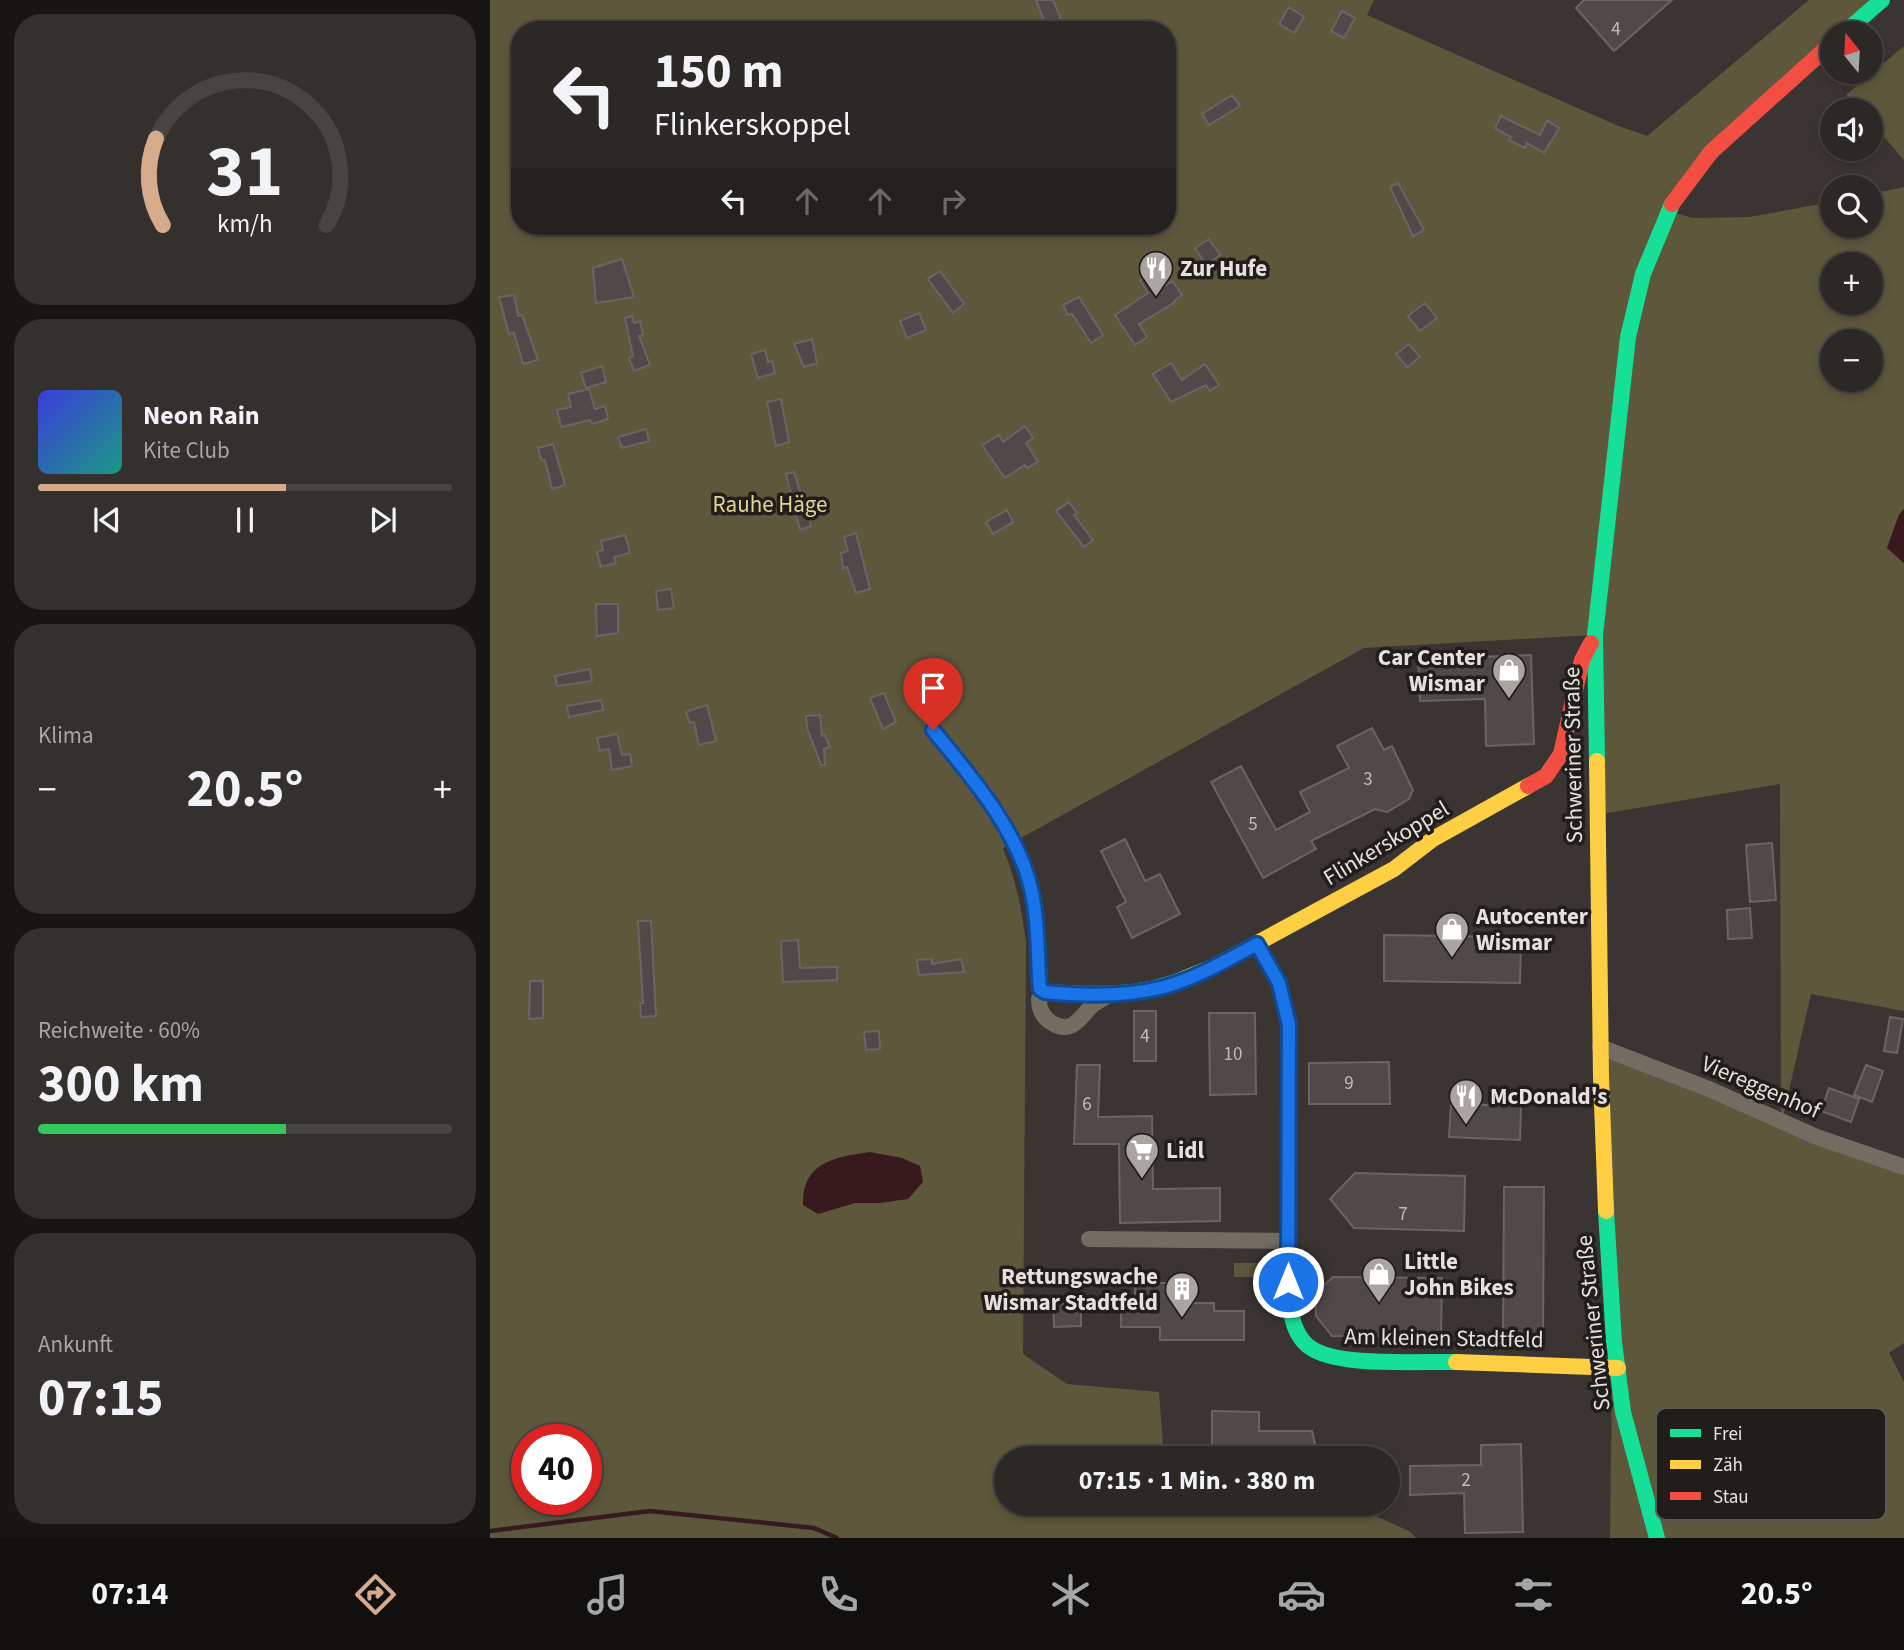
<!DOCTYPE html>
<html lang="de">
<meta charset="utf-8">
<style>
body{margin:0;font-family:"Source Sans 3",sans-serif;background:#34302e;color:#f1f3f6;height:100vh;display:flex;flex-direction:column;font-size:26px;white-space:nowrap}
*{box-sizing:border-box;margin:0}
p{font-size:23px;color:#a6a6a7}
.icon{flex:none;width:38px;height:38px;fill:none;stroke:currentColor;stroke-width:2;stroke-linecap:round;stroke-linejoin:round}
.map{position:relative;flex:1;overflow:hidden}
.side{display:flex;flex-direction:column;gap:14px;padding:14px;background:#181615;width:490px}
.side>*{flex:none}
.banner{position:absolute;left:21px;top:21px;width:665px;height:214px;border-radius:28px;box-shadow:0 4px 10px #0003,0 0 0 2px #484443;background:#2c2826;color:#f1f3f6;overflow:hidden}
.needle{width:46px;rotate:342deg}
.tools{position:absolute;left:1330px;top:21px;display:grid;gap:14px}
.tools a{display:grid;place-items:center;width:63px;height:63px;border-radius:50%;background:#2c2826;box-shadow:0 4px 10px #0003,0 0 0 2px #484443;font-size:35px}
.speed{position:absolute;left:21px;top:1424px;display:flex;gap:14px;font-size:35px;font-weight:700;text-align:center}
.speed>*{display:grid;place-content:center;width:91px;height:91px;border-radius:50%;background:#2c2826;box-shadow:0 4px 10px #0003,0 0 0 2px #484443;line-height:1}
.speed .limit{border:10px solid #d22;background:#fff;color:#111}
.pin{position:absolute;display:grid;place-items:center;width:60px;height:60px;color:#fff;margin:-72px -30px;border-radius:50% 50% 50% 0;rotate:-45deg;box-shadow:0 0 7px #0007}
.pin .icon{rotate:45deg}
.me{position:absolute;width:77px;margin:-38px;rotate:0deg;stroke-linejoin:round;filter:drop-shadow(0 0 5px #0008)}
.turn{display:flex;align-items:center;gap:24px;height:147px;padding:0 28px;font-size:32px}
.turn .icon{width:91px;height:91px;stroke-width:2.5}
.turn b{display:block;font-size:49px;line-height:60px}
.lanes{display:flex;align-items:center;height:66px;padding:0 28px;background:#0003;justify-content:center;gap:35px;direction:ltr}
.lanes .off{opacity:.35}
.big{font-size:52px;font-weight:700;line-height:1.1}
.side .widget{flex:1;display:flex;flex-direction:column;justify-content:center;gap:10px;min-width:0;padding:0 24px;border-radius:28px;background:#34302e}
.side .dial{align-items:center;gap:0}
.dial svg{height:182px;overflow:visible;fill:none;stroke:#484443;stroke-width:7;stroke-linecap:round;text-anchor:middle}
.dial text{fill:#f1f3f6;stroke:none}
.song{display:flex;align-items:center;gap:21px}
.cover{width:84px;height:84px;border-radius:10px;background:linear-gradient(135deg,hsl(240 70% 55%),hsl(170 70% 35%))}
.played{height:7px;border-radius:4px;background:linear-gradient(90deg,#d6ab8b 60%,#484443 60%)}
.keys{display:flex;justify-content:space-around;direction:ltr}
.heat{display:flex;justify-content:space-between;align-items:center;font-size:38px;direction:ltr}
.charge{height:10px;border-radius:5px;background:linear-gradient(90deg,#34c759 60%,#484443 0)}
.trip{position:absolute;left:504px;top:1446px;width:406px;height:70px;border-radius:35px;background:#2c2826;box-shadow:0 4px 10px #0003,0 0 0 2px #484443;font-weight:700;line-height:70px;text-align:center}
.menu{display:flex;height:112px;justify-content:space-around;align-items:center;background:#12100f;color:#a6a6a7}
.menu .icon{width:49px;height:49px}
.menu .selected{color:#d6ab8b}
.menu b{font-size:32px;color:#f1f3f6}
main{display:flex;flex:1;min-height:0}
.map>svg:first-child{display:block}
.green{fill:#5d573c;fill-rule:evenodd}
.water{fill:#38191e}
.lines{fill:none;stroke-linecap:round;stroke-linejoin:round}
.stream{stroke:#38191e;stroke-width:4.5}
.building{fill:#4f4a49;stroke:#6a6564;stroke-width:2}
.street{stroke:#736c63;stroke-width:16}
.fast{stroke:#16e098;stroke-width:16}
.slow{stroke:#ffcf43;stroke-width:16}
.jam{stroke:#f24e42;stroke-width:16}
.route-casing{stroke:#114b97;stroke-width:18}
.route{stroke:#1a73e8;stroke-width:12}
.labels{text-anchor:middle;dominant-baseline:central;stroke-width:7;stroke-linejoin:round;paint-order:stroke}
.number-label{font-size:19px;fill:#c1bbb8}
.poi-label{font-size:23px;font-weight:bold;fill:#e7e1dd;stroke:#211d1a;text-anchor:start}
.park-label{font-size:23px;fill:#e1d494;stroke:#211d1a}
.street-label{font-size:23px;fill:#e7e1dd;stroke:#211d1a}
.key{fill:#211d1a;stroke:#5c5854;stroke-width:2}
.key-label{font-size:19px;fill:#e7e1dd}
</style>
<main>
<section class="side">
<div class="widget dial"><svg viewBox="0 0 100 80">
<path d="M14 69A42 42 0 1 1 86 69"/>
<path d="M14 69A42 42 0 0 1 11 31" stroke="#d6ab8b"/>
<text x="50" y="56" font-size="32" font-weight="700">31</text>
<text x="50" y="72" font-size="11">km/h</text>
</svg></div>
<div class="widget">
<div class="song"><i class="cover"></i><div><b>Neon Rain</b><p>Kite Club</p></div></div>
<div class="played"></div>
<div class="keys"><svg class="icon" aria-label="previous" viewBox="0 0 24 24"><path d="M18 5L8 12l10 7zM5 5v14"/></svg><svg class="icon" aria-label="pause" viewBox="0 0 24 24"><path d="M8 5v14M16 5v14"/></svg><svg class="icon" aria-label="next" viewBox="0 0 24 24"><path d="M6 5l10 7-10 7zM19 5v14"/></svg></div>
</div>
<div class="widget"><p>Klima</p>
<div class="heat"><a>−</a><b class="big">20.5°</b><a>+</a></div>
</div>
<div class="widget"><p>Reichweite · 60%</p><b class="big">300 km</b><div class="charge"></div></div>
<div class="widget"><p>Ankunft</p><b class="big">07:15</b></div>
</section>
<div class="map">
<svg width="1414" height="1538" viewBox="0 0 1414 1538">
<rect width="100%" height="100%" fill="#3a3532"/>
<path class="green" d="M0 0H884L877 15 1126 125 1157 136 1319 0H1392L1354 33H1342L1178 211 1203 218 1259 217 1342 202V226H1381V194L1414 187V509L1409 515 1397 548 1414 563V1011L1321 994 1292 1121 1414 1167V1343L1399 1353 1414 1382V1538H1120L1122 1376 1115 1050 1291 1120 1290 784 1106 815 1104 635 874 648 513 848C526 880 532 909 536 943L533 1354 577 1384 669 1392 674 1458H516V1503H829L877 1512 921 1532 926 1538H0ZM30 30H677V226H30ZM1342 264H1381V303H1342ZM1342 341H1381V380H1342ZM37 1440H96V1500H37Z
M1414 46V160L1381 122V110H1370L1356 95Z
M744 1263H783V1277H744Z"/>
<path class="water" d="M1414 509V563L1397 548 1409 515Z
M380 1152 412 1158 430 1166 433 1182 418 1199 390 1203H365L328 1214 313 1205C312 1162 345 1157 380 1152Z"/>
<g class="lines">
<path class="stream" d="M0 1531 160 1511 324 1528 347 1538"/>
</g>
<path class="building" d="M546 0H563L571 19 556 25Z
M1094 0H1182L1124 51 1086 8Z
M799 7 814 17 804 33 789 24Z
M852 11 865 18 854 38 841 31Z
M742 95 750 106 719 125 712 114Z
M1011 116 1050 135 1057 121 1069 128 1054 153 1037 143 1035 148 1019 140 1021 137 1005 128Z
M908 183 934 230 923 236 900 187Z
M719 239 730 255 716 265 705 248Z
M132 259 144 297 106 303 103 268Z
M450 271 474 304 463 313 438 279Z
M667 271 675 286 682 281 692 295 684 301 685 302 649 324 657 337 645 345 625 315 658 293 650 280Z
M24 295 28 316 32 315 48 360 33 364 24 332 19 334 9 297Z
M589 297 613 335 601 343 582 314 578 315 573 305Z
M935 303 947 318 930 331 918 316Z
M429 313 436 330 417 338 410 321Z
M142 316 144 323 150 321 153 335 149 336 160 365 144 371 139 358 143 356 135 318Z
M322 339 327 363 314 367 304 344Z
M919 344 930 357 917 367 906 354Z
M275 350 278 362 282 361 285 373 268 378 261 354Z
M681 363 692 380 715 364 729 385 720 391 716 385 681 402 663 374Z
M112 366 116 382 96 388 91 373Z
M99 389 105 409 115 406 118 419 102 424 100 420 71 427 67 410 81 407 78 394Z
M291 399 299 442 286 446 277 402Z
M535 426 543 438 536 443 548 462 537 468 535 465 515 478 492 445 509 435 513 442Z
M156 429 159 441 132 448 128 437Z
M63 444 75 485 62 489 55 460 52 461 48 448Z
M304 472 321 526 310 530 296 474Z
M579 502 587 513 584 515 603 540 594 547 566 511Z
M517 510 523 522 503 534 496 522Z
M366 533 380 589 366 593 357 567 353 568 351 553 358 551 354 537Z
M135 535 140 553 124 557 126 563 111 567 107 552 113 550 111 541Z
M181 589 184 608 168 610 166 591Z
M106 604H128V633L107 636Z
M1041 655 1044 744 996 746 995 699 930 701 928 659Z
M100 669 102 681 67 686 65 676Z
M394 693 406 722 393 729 380 698Z
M111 700 113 710 79 717 77 706Z
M217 705 226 741 209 745 204 722 200 723 196 712Z
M330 715 332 736 335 735 340 747 334 749 335 765H331L317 728 316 716Z
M882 728 894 750 902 746 923 790 919 799 897 812 885 809 821 841 826 849 773 878 721 782 751 766 786 830 820 812 810 792 859 768 847 746Z
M127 734 132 755 140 754 142 766 122 770 119 749 110 751 107 738Z
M635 839 655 881 670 874 690 914 642 938 627 907 636 902 611 851Z
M1282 843 1286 900 1260 902 1256 845Z
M1260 908 1262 938 1238 939 1237 910Z
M148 921H161L166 1016 151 1017 150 1003H153Z
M894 935 1031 937 1030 983 894 981Z
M308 940 310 968 347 967V980L293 982 291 941Z
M442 959V964L471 959 474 972 429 975 427 960Z
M40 981H53V1018L39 1019Z
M644 1011H666V1061H644Z
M719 1013H765L766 1094 720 1095Z
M1400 1017 1413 1019 1407 1053 1394 1051Z
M389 1031 390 1049 376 1050 374 1032Z
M899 1062 900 1104H819V1063Z
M587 1065H610L608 1117 662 1116 663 1189 730 1188V1221L630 1223 629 1144H584Z
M1376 1065 1393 1071 1382 1102 1364 1095Z
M1339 1088 1369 1099 1361 1122 1331 1111Z
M961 1104 1031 1106 1030 1140 959 1137Z
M865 1173 975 1176 974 1231 864 1228 840 1199Z
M1014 1187H1054L1053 1338H1013Z
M843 1277 952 1278 951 1337 842 1336 826 1316 825 1293Z
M645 1283H691V1303H724V1311H754V1340H670V1327H631V1302H645Z
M563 1304H591V1326L564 1327Z
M722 1411 769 1412V1431H822L827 1452 826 1458H722Z
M1031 1444 1033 1532 975 1533 974 1493 920 1495V1466L991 1465V1445Z"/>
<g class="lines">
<path class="street" d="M555 992 549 999C549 1010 553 1018 562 1023 583 1036 591 1015 604 1004 609 1001 614 998 619 995
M1110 1047 1219 1089 1327 1137 1414 1167
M599 1239 798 1241"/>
<path class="fast" d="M1354 33 1392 0
M443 730C483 779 527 830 542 893 549 924 548 957 550 989L555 992C603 995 651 997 696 978
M1107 761 1105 635 1138 337 1153 274 1182 204
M767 944 789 983 799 1025V1303C802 1319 805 1335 818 1346 845 1368 931 1361 966 1362
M1116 1211 1124 1342 1133 1412 1167 1538"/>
<path class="slow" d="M1107 761 1111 1077 1116 1211
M696 978 723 967 904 869 943 839 1038 786
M966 1362 1128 1368"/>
<path class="jam" d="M1182 204 1221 152 1342 43
M1038 786 1056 776 1071 754 1092 660 1101 643"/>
</g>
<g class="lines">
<g class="route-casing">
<path id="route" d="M443 730C482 778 529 831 542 893 549 925 547 957 550 989L555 992C594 996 635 997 674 987 707 978 737 960 767 944L789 983 799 1025 798 1282"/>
</g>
<use href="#route" class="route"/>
</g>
<defs>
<g id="restaurant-pin" transform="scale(1.75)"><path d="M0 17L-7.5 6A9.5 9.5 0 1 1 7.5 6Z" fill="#aaa5a1" stroke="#211d1a"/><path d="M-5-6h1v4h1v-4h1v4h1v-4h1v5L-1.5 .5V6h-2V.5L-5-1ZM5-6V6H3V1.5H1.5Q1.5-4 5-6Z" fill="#fff"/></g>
<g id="shop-pin" transform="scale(1.75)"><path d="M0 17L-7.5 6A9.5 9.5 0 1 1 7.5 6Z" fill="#aaa5a1" stroke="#211d1a"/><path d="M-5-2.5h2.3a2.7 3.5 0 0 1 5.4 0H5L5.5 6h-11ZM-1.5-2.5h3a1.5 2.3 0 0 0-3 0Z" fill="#fff"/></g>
<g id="supermarket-pin" transform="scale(1.75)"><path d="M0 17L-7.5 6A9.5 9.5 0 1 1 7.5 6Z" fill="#aaa5a1" stroke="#211d1a"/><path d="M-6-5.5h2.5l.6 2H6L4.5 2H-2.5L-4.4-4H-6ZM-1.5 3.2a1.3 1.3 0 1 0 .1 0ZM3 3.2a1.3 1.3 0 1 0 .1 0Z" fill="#fff"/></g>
<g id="building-pin" transform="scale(1.75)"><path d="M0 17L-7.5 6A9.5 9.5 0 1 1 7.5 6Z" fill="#aaa5a1" stroke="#211d1a"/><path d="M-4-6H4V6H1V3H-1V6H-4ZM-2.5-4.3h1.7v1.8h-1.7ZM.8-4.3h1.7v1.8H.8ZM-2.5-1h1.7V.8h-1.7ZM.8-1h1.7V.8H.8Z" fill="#fff"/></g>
</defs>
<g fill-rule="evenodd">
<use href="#restaurant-pin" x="666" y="268"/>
<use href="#shop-pin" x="1019" y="670"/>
<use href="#shop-pin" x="962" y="929"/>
<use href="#restaurant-pin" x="976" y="1096"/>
<use href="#supermarket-pin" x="652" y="1150"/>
<use href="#shop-pin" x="889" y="1274"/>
<use href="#building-pin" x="692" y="1289"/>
</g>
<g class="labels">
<g class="number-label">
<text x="1126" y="29">4</text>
<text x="878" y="779">3</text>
<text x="763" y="824">5</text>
<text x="655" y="1036">4</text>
<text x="743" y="1054">10</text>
<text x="859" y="1083">9</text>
<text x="597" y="1104">6</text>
<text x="913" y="1214">7</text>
<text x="976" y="1480">2</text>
</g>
<g class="poi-label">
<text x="690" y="268">Zur Hufe</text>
<text x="995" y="657" text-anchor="end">Car Center<tspan x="995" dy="26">Wismar</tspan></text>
<text x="986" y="916">Autocenter<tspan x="986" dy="26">Wismar</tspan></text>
<text x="1000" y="1096">McDonald's</text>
<text x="676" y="1150">Lidl</text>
<text x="914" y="1261">Little<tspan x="914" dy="26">John Bikes</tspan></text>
<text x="668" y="1276" text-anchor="end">Rettungswache<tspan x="668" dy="26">Wismar Stadtfeld</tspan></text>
</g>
<g class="park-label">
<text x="280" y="504">Rauhe Häge</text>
</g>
<g class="street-label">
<text transform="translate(1083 755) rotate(-91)">Schweriner Straße</text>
<text transform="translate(896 843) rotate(-31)">Flinkerskoppel</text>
<text transform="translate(1271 1087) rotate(23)">Viereggenhof</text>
<text transform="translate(1103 1323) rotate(-96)">Schweriner Straße</text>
<text transform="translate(954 1338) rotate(1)">Am kleinen Stadtfeld</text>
</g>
</g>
<rect x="1166" y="1408" width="230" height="112" rx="10" class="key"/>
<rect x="1180" y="1429" width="31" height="8" fill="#16e098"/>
<rect x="1180" y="1460" width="31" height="9" fill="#ffcf43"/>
<rect x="1180" y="1492" width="31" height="8" fill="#f24e42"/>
<g class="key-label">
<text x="1223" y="1440">Frei</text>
<text x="1223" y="1471">Zäh</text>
<text x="1223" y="1503">Stau</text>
</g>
</svg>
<div class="tools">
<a><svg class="needle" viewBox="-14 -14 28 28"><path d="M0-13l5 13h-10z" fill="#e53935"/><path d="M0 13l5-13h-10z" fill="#a6a6a7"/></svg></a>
<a><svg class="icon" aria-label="sound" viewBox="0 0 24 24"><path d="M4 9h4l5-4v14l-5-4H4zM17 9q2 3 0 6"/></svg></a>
<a><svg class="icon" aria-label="search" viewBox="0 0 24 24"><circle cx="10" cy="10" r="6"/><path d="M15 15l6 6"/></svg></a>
<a>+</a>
<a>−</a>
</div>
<div class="speed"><div class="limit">40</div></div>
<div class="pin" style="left:443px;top:730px;background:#d93025"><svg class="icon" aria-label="arrive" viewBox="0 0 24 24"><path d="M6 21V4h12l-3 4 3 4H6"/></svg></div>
<svg class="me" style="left:798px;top:1282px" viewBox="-20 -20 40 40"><circle r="17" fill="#1a73e8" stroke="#fff" stroke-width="3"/><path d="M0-11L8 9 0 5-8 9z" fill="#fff"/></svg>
<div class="trip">07:15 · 1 Min. · 380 m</div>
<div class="banner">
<div class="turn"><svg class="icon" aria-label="left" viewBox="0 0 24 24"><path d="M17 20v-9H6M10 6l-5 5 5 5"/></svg><div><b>150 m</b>Flinkerskoppel</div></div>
<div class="lanes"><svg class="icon" aria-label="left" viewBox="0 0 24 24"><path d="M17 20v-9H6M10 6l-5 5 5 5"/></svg><svg class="icon off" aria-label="ahead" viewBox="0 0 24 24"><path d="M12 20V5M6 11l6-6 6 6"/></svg><svg class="icon off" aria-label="ahead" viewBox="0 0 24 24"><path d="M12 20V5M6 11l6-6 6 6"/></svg><svg class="icon off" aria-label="right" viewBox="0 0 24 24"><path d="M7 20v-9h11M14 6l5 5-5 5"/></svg></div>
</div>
</div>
</main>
<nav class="menu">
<b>07:14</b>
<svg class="icon selected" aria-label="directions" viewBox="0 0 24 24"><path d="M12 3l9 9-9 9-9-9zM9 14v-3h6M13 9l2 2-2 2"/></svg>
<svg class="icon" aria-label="music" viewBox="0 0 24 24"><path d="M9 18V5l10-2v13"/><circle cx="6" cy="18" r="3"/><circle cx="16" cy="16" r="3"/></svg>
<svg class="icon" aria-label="phone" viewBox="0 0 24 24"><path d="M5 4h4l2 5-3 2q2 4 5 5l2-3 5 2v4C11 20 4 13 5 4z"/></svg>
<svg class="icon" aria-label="climate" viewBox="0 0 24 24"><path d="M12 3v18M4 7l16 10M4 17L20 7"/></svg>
<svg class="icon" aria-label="car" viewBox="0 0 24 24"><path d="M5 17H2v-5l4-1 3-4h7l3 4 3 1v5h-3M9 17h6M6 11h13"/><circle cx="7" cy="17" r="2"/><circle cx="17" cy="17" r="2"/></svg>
<svg class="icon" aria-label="filters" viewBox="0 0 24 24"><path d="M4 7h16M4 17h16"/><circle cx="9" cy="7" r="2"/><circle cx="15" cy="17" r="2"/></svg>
<b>20.5°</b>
</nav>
